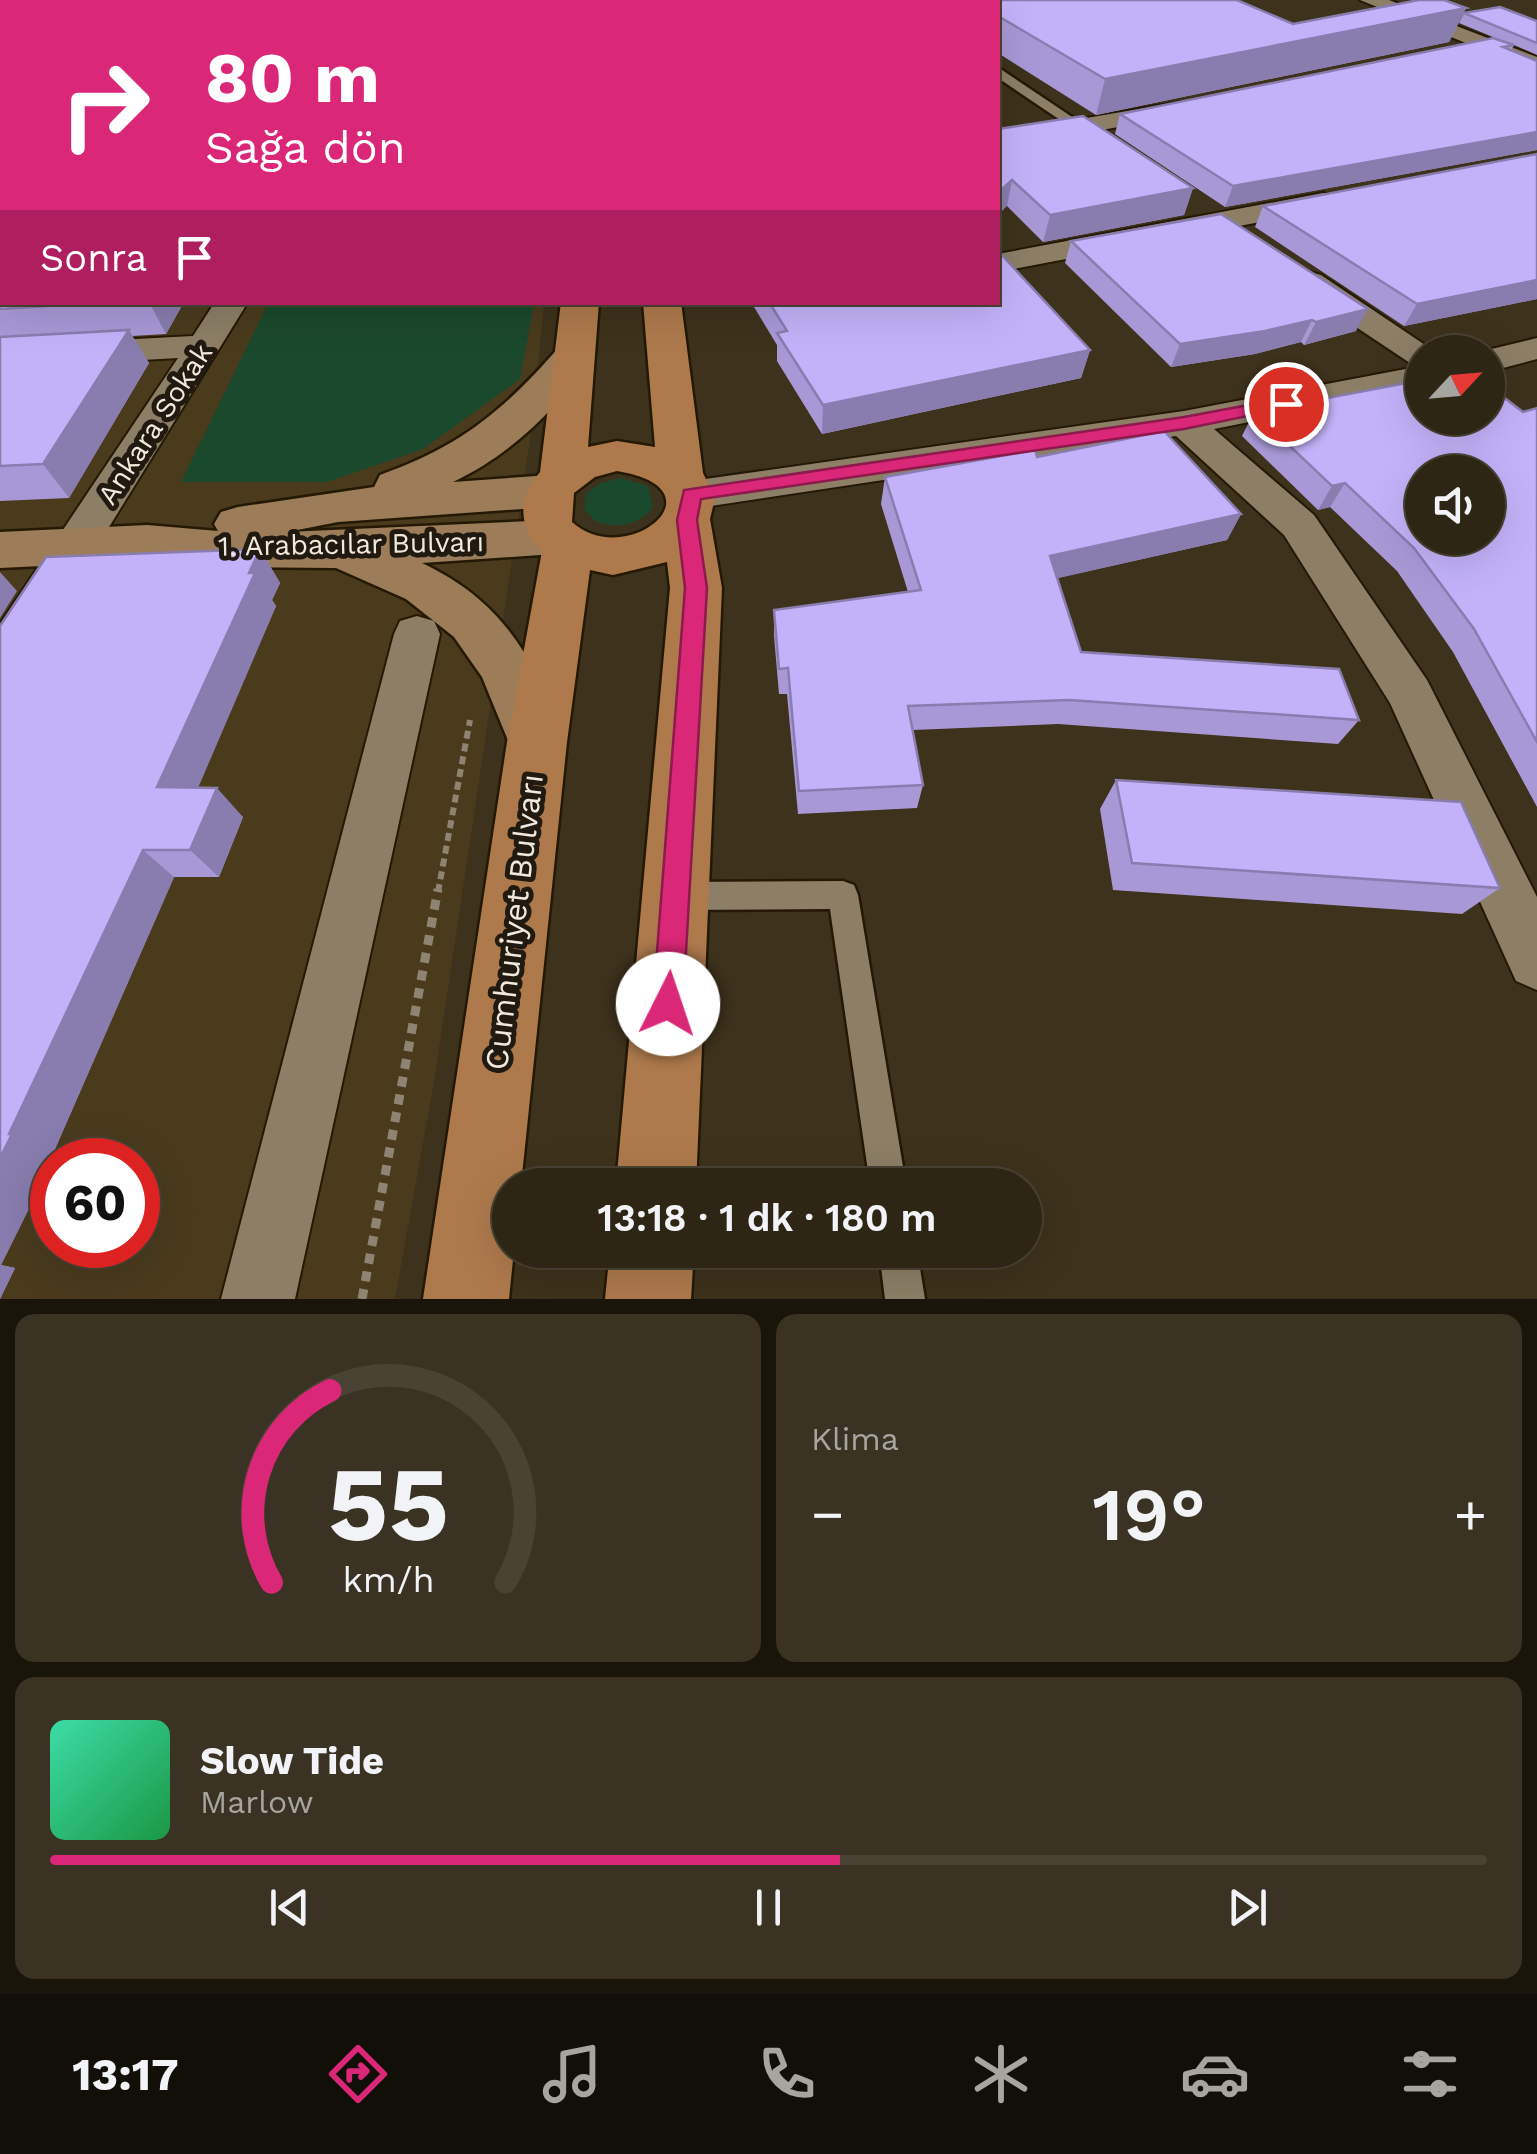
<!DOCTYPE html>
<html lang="tr">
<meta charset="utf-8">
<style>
body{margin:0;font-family:"Work Sans",sans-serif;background:#3a3222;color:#f1f3f6;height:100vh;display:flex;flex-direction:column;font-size:38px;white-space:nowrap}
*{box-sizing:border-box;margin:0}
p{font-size:32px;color:#a7a5a0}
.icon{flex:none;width:55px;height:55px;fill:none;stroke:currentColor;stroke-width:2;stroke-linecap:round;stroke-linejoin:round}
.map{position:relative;height:1299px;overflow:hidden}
.sheet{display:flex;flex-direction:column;gap:15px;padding:15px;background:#19150b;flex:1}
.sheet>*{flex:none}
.top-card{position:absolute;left:0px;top:0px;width:1000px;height:305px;box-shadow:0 10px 40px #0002,0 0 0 2px #494334;background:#db2777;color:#fff;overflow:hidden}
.needle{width:65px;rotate:64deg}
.controls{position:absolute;left:1405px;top:335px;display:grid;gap:20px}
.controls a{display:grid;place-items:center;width:100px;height:100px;border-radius:50%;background:#2e2614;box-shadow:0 10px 40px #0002,0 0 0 2px #494334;font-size:50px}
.speed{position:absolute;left:30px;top:1138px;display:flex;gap:20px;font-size:50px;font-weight:700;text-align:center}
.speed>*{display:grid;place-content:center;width:130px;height:130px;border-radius:50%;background:#2e2614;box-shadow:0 10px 40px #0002,0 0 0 2px #494334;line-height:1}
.speed .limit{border:15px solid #d22;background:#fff;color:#111}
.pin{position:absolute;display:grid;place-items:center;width:85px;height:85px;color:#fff;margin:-42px;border:5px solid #fff;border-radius:50%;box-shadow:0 2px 10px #0007}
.me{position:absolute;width:110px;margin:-55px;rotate:4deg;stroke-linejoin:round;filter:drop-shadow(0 0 8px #0008)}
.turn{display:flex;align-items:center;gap:35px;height:210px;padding:0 40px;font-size:45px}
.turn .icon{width:130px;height:130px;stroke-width:2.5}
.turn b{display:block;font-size:70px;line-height:85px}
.then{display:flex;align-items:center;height:95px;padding:0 40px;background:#0003;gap:20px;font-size:38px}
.big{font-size:75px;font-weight:600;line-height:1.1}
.sheet .tile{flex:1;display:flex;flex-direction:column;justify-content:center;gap:15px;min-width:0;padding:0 35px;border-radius:20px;background:#3a3222}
.sheet .dial{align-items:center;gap:0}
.dial svg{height:260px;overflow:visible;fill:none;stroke:#494334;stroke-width:7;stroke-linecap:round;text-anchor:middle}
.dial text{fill:#f1f3f6;stroke:none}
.song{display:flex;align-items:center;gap:30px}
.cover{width:120px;height:120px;border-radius:15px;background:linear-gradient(135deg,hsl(160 70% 55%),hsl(140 70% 35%))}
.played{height:10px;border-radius:5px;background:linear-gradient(90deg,#db2777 55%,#494334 55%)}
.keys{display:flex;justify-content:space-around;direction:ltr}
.heat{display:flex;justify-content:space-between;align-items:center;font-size:55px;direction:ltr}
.sheet .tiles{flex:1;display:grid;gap:15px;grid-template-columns:1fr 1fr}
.tile:last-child{grid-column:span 2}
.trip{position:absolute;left:492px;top:1168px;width:550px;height:100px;border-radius:50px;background:#2e2614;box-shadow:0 10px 40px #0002,0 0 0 2px #494334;font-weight:600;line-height:100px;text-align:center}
.dock{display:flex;height:160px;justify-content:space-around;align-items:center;background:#120f08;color:#a7a5a0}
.dock .icon{width:70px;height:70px}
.dock .current{color:#db2777}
.dock b{font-size:45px;color:#f1f3f6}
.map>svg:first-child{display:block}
.built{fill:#4a3b1d;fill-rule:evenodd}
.green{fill:#1b492d}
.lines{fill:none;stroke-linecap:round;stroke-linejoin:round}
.lane-casing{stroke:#241904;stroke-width:5}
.street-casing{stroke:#241904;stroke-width:4}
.secondary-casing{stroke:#241904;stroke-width:5}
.primary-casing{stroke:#241904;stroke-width:5}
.path-far1{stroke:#8e8472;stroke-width:6;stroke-dasharray:8 5;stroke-linecap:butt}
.path{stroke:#8e8472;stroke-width:9;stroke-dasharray:10 8;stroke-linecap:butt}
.lane{fill:#8c7f66;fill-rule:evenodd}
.street{fill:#8c7f66;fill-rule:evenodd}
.secondary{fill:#9d7d59;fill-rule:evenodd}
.primary{fill:#ae7a4c;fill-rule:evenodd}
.wall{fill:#a899d6}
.shaded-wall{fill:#887dae}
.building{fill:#c3b2f9;stroke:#887dae;stroke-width:2.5;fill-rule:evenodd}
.route{fill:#db2777;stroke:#8e194d;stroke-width:2.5}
.labels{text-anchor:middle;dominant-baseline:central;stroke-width:10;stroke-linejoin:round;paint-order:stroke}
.street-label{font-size:28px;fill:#f1e9dc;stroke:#201a10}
.near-street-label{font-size:32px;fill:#f1e9dc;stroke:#201a10}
</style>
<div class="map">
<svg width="1537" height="1299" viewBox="0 0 1537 1299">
<rect width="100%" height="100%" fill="#3d321b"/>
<path class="built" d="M0 0H572L2 2V302L544 303 532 426 434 1082 395 1299H0ZM52 1160H138V1245H52Z"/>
<path class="green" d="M269 302H534V303L520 379 423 449 327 482H181Z
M621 478 648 486 653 507C639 526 616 529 595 521L584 509 586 494 601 483Z"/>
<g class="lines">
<g class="lane-casing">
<path id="lane" d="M998 69 1002 70 1090 129 1078 132 998 78Z
M843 881 854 885 858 895 906 1185H870L830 909 675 910 664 906 660 896 664 886 675 882Z
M879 1250H917L925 1299H885Z"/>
</g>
<g class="street-casing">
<path id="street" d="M1360 0H1389L1537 57V72Z
M1180 102 1189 104 1192 109 1189 114 998 149V133Z
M1323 193 1333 196 1337 202 1333 208 998 272V254Z
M1310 272 1321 275 1434 351 1422 352V388L1214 429 1314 515 1427 680 1537 897V990L1516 981 1390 703 1284 535 1176 436 691 509 676 505 670 495 676 485 691 481 1184 411 1416 367 1299 289 1294 282 1299 275Z
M215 302H248L17 676 0 682V624L178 358 0 368V346L193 336Z
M1537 338V359L1488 372V352H1479Z
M417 616 434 621 440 634 295 1299H221L394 634 400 621Z"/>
</g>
<g class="secondary-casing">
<path id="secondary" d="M575 342 589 345 595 354C558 408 512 454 453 482L550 475 567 480 574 491 567 502 550 507 338 522 287 532 554 520 572 525 579 537 572 549 554 554 422 563C505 602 534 660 567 742L558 760 537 767 516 760 482 677 454 637 406 599 336 568 219 567 147 561 0 568V532L147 525 218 531 214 524 221 512 238 507 374 487 380 475C462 446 504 410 561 345Z"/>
</g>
<g class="primary-casing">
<path id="primary" d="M626 0H650V2H626Z
M561 302H599L588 447 617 441 655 447 643 302H681L703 473 715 498 710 519 722 588 696 1185H616L670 588 667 562 613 575 590 570 567 742 521 1185H510V1250H514L509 1299H423L507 742 542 551C517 526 518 498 540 472ZM617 471C727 489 626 571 572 522L574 493 595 477Z
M610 1250H694L691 1299H605Z"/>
</g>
<path class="path-far1" d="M438 892 470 720"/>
<path class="path" d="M362 1299 438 889"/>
<use href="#lane" class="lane"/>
<use href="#street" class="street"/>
<use href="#secondary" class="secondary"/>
<use href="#primary" class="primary"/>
</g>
<path class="wall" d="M0 0 2 302H184L166 334 132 336 149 363 69 498 0 501Z
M957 0H1237L1293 24 1466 8 1449 42 1096 115 998 53V2H957Z
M1464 13 1537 21V55L1514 45 1511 50 1537 61V150L1225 207 1115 134 1120 114 1505 42 1459 23Z
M998 129 1193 188 1184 215 1043 242 1007 206Z
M1537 154V299L1404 326 1255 227 1263 206Z
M1071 241 1356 331 1304 345 1301 342 1255 354 1171 367 1065 263Z
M751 302H998L1090 350 1081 378 822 434 777 361V345Z
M1537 408V807L1453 652 1397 571 1330 507 1318 510 1242 436 1254 412H1523Z
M1037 457 1241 514 1227 540 1057 578 1081 652 1359 720 1338 744 1058 724 913 730 923 785 917 808 798 814 787 694H779L774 636V610L908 592 881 504 885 477Z
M260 549 280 583 272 600 276 606 198 787 243 817 219 877H174L55 1149 58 1150 1 1265 15 1268 0 1299V626Z
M1116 780 1500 888 1462 914 1113 890 1100 809Z"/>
<path class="shaded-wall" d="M334 0H357L355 2H333Z
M913 0H925L924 2H895Z
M1466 8 1449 42 1096 115 1105 79Z
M1537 132V150L1225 207 1233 186Z
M1012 180 1007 206 998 215V193Z
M1193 188 1184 215 1043 242 1050 215Z
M1537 280V299L1404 326 1417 304Z
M149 302H184L166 334Z
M1368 309 1356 331 1304 345 1316 322Z
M1312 320 1301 342 1255 354 1171 367 1180 344Z
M129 330 149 363 69 498 43 464Z
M1090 350 1081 378 822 434 823 405Z
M1345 483 1330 507 1318 510 1332 486Z
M1241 514 1227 540 1041 582 1050 556Z
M260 549 280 583 272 600 276 606 186 816 157 787Z
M0 572 17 591 0 618Z
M217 788 243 817 219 877 190 850Z
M143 850 174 877 55 1149 58 1150 1 1265 15 1268 0 1299V1158L9 1134Z"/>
<path class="building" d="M0 0H334L333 2H2V302H111L0 309Z
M704 0H913L895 2H706Z
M970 0H1237L1293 24 1419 0H1444L1466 8 1105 79 998 16V2H974Z
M1500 7 1537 21V43L1464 13Z
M1493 38 1514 45 1503 47 1537 61V132L1233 186 1120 114Z
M1083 116 1193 188 1050 215 1012 180 998 193V129Z
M1537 154V280L1417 304 1263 206Z
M1221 214 1368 309 1316 322 1312 320 1265 331 1180 344 1071 241Z
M998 251 1090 350 823 405 777 333 787 331 769 302H998Z
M129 330 43 464 0 466V337Z
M1422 380V418H1488V385L1523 412 1537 408V742L1474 629 1414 548 1345 483 1332 486 1254 412ZM1422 472H1488V538H1422Z
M1164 431 1241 514 1050 556 1081 652 1339 669 1359 720 1069 700 908 706 923 785 799 791 788 668 779 669 774 610 921 590 885 477 1035 450 1037 457Z
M260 549 249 573H255L157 787 217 788 190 850H143L9 1134H12L0 1158V626L46 557Z
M1116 780 1461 802 1500 888 1132 863Z"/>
<path class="route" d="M1286 398 1295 404 1292 407 1184 429 701 499 697 520 707 588 683 1004 679 1015 668 1019 657 1015 653 1004 685 588 677 520 684 490 1184 417Z"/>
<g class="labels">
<g class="street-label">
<text transform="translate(155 424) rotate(-57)">Ankara Sokak</text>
<text transform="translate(351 544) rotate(-1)">1. Arabacılar Bulvarı</text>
</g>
<g class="near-street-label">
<text transform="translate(514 922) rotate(-83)">Cumhuriyet Bulvarı</text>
</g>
</g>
</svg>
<div class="controls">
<a><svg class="needle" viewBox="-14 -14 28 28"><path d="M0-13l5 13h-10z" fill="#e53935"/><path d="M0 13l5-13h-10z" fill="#a7a5a0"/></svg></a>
<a><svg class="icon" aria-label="sound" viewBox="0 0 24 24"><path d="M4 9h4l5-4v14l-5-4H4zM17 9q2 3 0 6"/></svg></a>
</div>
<div class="speed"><div class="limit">60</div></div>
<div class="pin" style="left:1286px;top:404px;background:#d93025"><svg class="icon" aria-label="arrive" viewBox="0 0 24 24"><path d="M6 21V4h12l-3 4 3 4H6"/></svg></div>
<svg class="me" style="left:668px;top:1004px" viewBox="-20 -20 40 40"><circle r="19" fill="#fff"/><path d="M0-13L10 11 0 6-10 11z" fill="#db2777"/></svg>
<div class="trip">13:18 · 1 dk · 180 m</div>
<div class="top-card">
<div class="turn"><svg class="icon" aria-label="right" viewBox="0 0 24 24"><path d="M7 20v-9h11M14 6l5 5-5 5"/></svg><div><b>80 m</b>Sağa dön</div></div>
<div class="then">Sonra<svg class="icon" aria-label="arrive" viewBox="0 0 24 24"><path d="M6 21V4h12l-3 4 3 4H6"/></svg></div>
</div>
</div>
<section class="sheet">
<div class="tiles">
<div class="tile dial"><svg viewBox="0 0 100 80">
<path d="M14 69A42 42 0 1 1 86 69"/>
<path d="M14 69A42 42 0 0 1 32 10" stroke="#db2777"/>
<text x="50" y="56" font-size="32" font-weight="700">55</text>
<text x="50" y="72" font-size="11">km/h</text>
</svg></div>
<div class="tile"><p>Klima</p>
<div class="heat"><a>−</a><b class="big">19°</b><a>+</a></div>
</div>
<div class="tile">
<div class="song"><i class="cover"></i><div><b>Slow Tide</b><p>Marlow</p></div></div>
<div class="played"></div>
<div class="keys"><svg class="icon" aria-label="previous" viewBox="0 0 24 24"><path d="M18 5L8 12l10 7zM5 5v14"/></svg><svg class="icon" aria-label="pause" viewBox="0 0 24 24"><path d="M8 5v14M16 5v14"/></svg><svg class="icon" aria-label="next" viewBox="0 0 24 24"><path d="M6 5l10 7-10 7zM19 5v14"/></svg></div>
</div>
</div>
</section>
<nav class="dock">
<b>13:17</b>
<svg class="icon current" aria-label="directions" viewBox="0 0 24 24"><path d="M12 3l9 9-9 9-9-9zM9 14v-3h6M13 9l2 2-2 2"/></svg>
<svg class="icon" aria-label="music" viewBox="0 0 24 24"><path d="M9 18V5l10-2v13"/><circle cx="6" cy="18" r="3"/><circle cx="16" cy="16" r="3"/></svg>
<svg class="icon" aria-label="phone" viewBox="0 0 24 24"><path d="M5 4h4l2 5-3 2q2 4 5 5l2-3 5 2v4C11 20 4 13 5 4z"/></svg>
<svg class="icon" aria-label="climate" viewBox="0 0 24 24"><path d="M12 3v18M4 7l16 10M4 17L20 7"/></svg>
<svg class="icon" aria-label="car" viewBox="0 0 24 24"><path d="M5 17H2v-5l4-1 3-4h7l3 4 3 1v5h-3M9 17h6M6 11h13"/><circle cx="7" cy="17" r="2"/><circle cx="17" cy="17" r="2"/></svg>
<svg class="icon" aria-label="filters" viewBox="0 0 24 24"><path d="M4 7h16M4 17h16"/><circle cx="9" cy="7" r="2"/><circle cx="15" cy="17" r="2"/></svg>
</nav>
